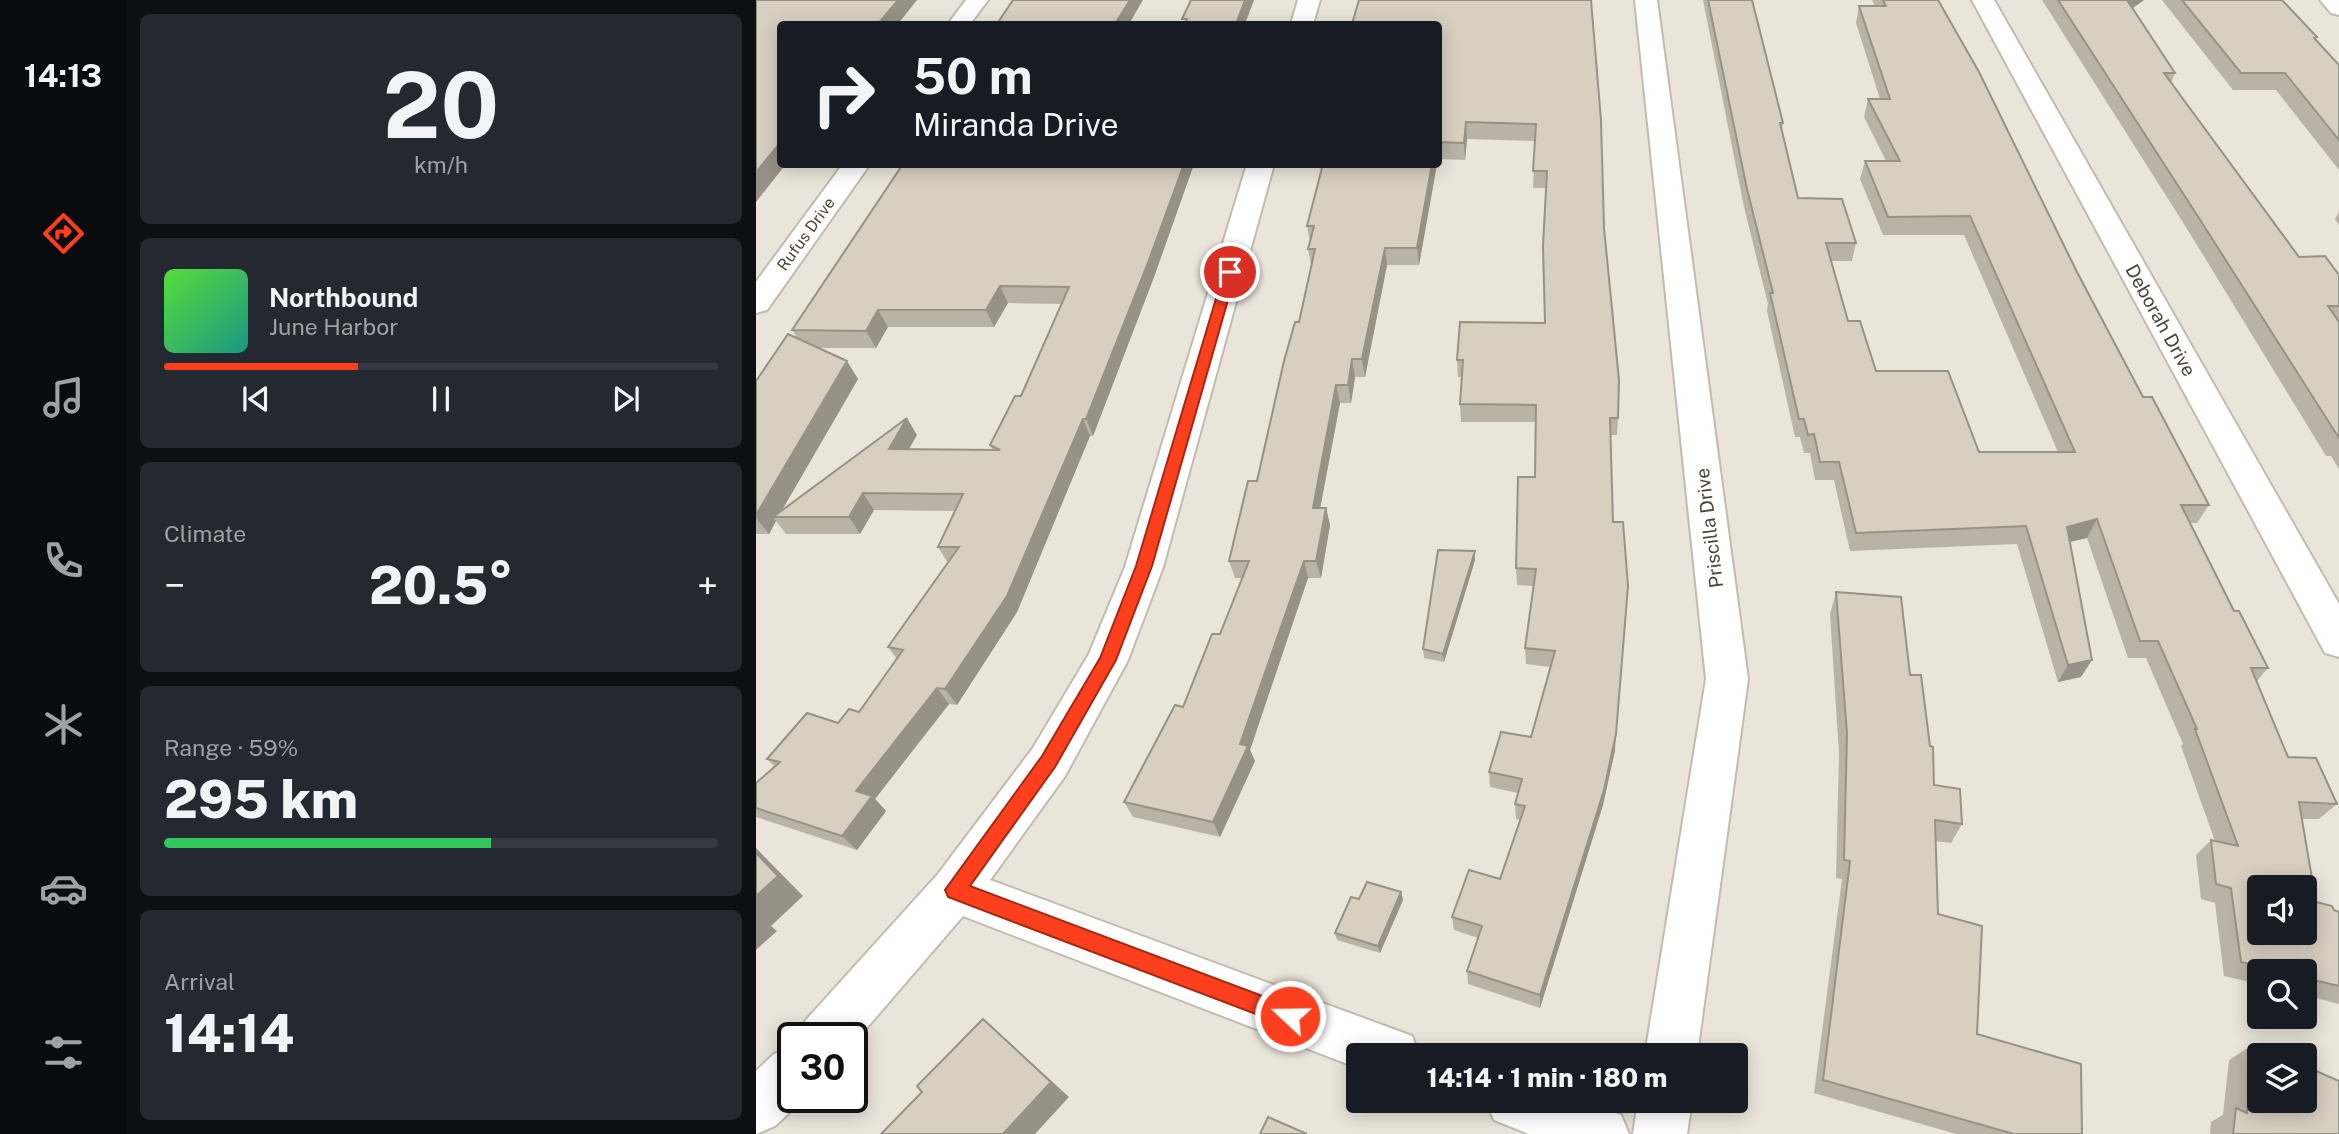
<!DOCTYPE html>
<meta charset="utf-8">
<style>
body{margin:0;font-family:"Public Sans",sans-serif;background:#242831;color:#f1f3f6;height:100vh;display:flex;flex-direction:column;font-size:26px;white-space:nowrap}
*{box-sizing:border-box;margin:0}
p{font-size:23px;color:#9ea1a6}
.icon{flex:none;width:38px;height:38px;fill:none;stroke:currentColor;stroke-width:2;stroke-linecap:round;stroke-linejoin:round}
.map{position:relative;flex:1;overflow:hidden}
.details{display:flex;flex-direction:column;gap:14px;padding:14px;background:#0d0f14;width:630px}
.details>*{flex:none}
.top-card{position:absolute;left:21px;top:21px;width:665px;height:147px;border-radius:7px;box-shadow:0 4px 18px #0003;background:#171b24;color:#f1f3f6;overflow:hidden}
.tools{position:absolute;left:1491px;top:875px;display:grid;gap:14px}
.tools a{display:grid;place-items:center;width:70px;height:70px;border-radius:7px;background:#171b24;box-shadow:0 4px 18px #0003;font-size:35px}
.speed{position:absolute;left:21px;top:1022px;display:flex;gap:14px;font-size:35px;font-weight:700;text-align:center}
.speed>*{display:grid;place-content:center;width:91px;height:91px;border-radius:50%;background:#171b24;box-shadow:0 4px 18px #0003;line-height:1}
.speed .limit{border:4px solid #111;border-radius:10px;background:#fff;color:#111}
.pin{position:absolute;display:grid;place-items:center;width:60px;height:60px;color:#fff;margin:-30px;border:4px solid #fff;border-radius:50%;box-shadow:0 2px 7px #0007}
.me{position:absolute;width:77px;margin:-38px;rotate:291deg;stroke-linejoin:round;filter:drop-shadow(0 0 5px #0008)}
.turn{display:flex;align-items:center;gap:24px;height:147px;padding:0 21px;font-size:32px}
.turn .icon{width:91px;height:91px;stroke-width:2.5}
.turn b{display:block;font-size:49px;line-height:60px}
.big{font-size:52px;font-weight:800;line-height:1.1}
.details .widget{flex:1;display:flex;flex-direction:column;justify-content:center;gap:10px;min-width:0;padding:0 24px;border-radius:10px;background:#242831}
.details .dial{align-items:center;gap:0}
.dial b{font-size:91px;line-height:1}
.song{display:flex;align-items:center;gap:21px}
.cover{width:84px;height:84px;border-radius:10px;background:linear-gradient(135deg,hsl(110 70% 55%),hsl(170 70% 35%))}
.played{height:7px;border-radius:4px;background:linear-gradient(90deg,#fc3f1d 35%,#363941 35%)}
.keys{display:flex;justify-content:space-around;direction:ltr}
.heat{display:flex;justify-content:space-between;align-items:center;font-size:38px;direction:ltr}
.charge{height:10px;border-radius:5px;background:linear-gradient(90deg,#34c759 59%,#363941 0)}
.trip{position:absolute;left:590px;top:1043px;width:402px;height:70px;border-radius:7px;background:#171b24;box-shadow:0 4px 18px #0003;font-weight:800;line-height:70px;text-align:center}
main{display:flex;flex:1;min-height:0}
.tab-bar{display:flex;flex-direction:column;width:126px;justify-content:space-around;align-items:center;background:#090b0e;color:#9ea1a6}
.tab-bar .icon{width:49px;height:49px}
.tab-bar .on{color:#fc3f1d}
.tab-bar b{font-size:32px;color:#f1f3f6}
.map>svg:first-child{display:block}
.residential{fill:#eae5da;fill-rule:evenodd}
.lines{fill:none;stroke-linecap:round;stroke-linejoin:round}
.minor-casing{stroke:#c2bbae;stroke-width:4}
.minor{fill:#fff;fill-rule:evenodd}
.wall{fill:#bab2a6;fill-rule:evenodd}
.shaded-wall{fill:#979187}
.building{fill:#d8cfc1;stroke:#979187;stroke-width:2;fill-rule:evenodd}
.route{fill:#fc3f1d;stroke:#a42913;stroke-width:2}
.labels{text-anchor:middle;dominant-baseline:central;stroke-width:7;stroke-linejoin:round;paint-order:stroke}
.far-street-label{font-size:16px;fill:#4b4439;stroke:#fff}
.street-label{font-size:19px;fill:#4b4439;stroke:#fff}
</style>
<main>
<nav class="tab-bar">
<b>14:13</b>
<svg class="icon on" aria-label="directions" viewBox="0 0 24 24"><path d="M12 3l9 9-9 9-9-9zM9 14v-3h6M13 9l2 2-2 2"/></svg>
<svg class="icon" aria-label="music" viewBox="0 0 24 24"><path d="M9 18V5l10-2v13"/><circle cx="6" cy="18" r="3"/><circle cx="16" cy="16" r="3"/></svg>
<svg class="icon" aria-label="phone" viewBox="0 0 24 24"><path d="M5 4h4l2 5-3 2q2 4 5 5l2-3 5 2v4C11 20 4 13 5 4z"/></svg>
<svg class="icon" aria-label="climate" viewBox="0 0 24 24"><path d="M12 3v18M4 7l16 10M4 17L20 7"/></svg>
<svg class="icon" aria-label="car" viewBox="0 0 24 24"><path d="M5 17H2v-5l4-1 3-4h7l3 4 3 1v5h-3M9 17h6M6 11h13"/><circle cx="7" cy="17" r="2"/><circle cx="17" cy="17" r="2"/></svg>
<svg class="icon" aria-label="filters" viewBox="0 0 24 24"><path d="M4 7h16M4 17h16"/><circle cx="9" cy="7" r="2"/><circle cx="15" cy="17" r="2"/></svg>
</nav>
<section class="details">
<div class="widget dial"><b>20</b><p>km/h</p></div>
<div class="widget">
<div class="song"><i class="cover"></i><div><b>Northbound</b><p>June Harbor</p></div></div>
<div class="played"></div>
<div class="keys"><svg class="icon" aria-label="previous" viewBox="0 0 24 24"><path d="M18 5L8 12l10 7zM5 5v14"/></svg><svg class="icon" aria-label="pause" viewBox="0 0 24 24"><path d="M8 5v14M16 5v14"/></svg><svg class="icon" aria-label="next" viewBox="0 0 24 24"><path d="M6 5l10 7-10 7zM19 5v14"/></svg></div>
</div>
<div class="widget"><p>Climate</p>
<div class="heat"><a>−</a><b class="big">20.5°</b><a>+</a></div>
</div>
<div class="widget"><p>Range · 59%</p><b class="big">295 km</b><div class="charge"></div></div>
<div class="widget"><p>Arrival</p><b class="big">14:14</b></div>
</section>
<div class="map">
<svg width="1583" height="1134" viewBox="0 0 1583 1134">
<rect width="100%" height="100%" fill="#f6f3ec"/>
<path class="residential" d="M0 0H1583V1134H0ZM24 24H682V164H24ZM1503 887H1549V933H1503ZM1503 971H1549V1017H1503ZM37 1038H96V1097H37ZM602 1055H980V1101H602ZM1503 1055H1549V1101H1503Z"/>
<g class="lines">
<g class="minor-casing">
<path id="minor" d="M210 0H232L214 24H192Z
M542 0H564L557 24H535Z
M879 0H901L992 679 941 1055H889L950 679Z
M1216 0H1238L1583 604V657L1569 653Z
M1564 0H1583V15L1575 13Z
M87 164H114L11 310 0 313V282Z
M491 164H518L407 567 372 660 309 776 234 880 637 1029 656 1036 663 1055H602V1068L207 916 96 1045V1038H42L50 1020 182 874 277 748 333 654 369 567Z
M37 1047V1097H50L19 1126 0 1134V1071L18 1054Z
M730 1101H830L865 1115 873 1134H773L738 1120Z
M882 1101H936L931 1134H877Z"/>
</g>
<use href="#minor" class="minor"/>
</g>
<path class="wall" d="M835 0 848 228 862 418 861 435H854L859 750 847 805 784 1008 712 984 711 971 722 938 698 930 696 917 744 879 764 820 760 819 759 804 762 793 734 787 733 772 775 737 794 667 770 664 769 648 777 586 761 585 760 568 779 477 780 422H705L704 404 706 377H702L701 360 789 323 790 188H777L779 141 711 139 709 160 682 159V24Z
M947 0H996L1027 123 1026 130 1042 198 1100 243 1096 261H1075L1092 321 1120 371 1223 452H1302L1208 235H1127L1104 179 1109 161H1130L1108 117 1112 99H1124L1100 23 1103 6H1119L1116 0H1182L1321 272 1387 397 1453 505 1441 523H1434L1478 611 1512 668 1500 682 1532 757 1581 804 1563 819H1546L1560 902 1578 910 1583 912V1004L1549 995V971H1503V984L1468 976 1459 903 1445 899 1440 855 1455 840 1459 841 1425 746 1427 744 1390 658H1372L1331 538 1314 542 1325 677 1302 682 1261 544 1094 551 1078 480H1059L1054 453H1048L1044 437H1039L1011 311 1012 304 988 207Z
M1286 0H1388L1377 8 1419 73 1415 83 1543 257 1583 275V469L1575 456H1570L1433 232Z
M1406 0H1526L1561 37 1560 40 1583 65V170L1520 90H1477Z
M147 164H438L398 277 337 436H334L261 612 201 705 193 704 119 799 130 811 101 850 0 817V783L19 767 11 759 103 712 141 659 132 647 192 563 182 547 199 511 118 510 104 534H30L20 521 13 534H0V381L41 338 36 330ZM252 303 306 304 265 396 234 445 237 450 153 449 161 435 26 510 102 379 62 348H120L132 327H238Z
M567 164H681L663 265H631L609 377H599L595 403H584L564 508H570L574 525 565 578H552L494 750 499 761 464 837 377 817 368 802 427 707 464 634 486 578H479L473 561 501 481 543 322 555 265 552 249 554 242 551 226Z
M1583 212V225L1579 219Z
M719 560 688 662 668 658 667 649Z
M1080 592 1154 675 1178 785 1206 824 1195 843 1179 841 1182 914 1221 1034 1326 1134H1200L1058 1093 1086 879 1080 878 1083 754 1074 614Z
M645 892 647 900 624 953 581 940 579 933 603 899Z
M1498 1044 1583 1134H1454L1455 1122 1467 1115 1473 1060Z"/>
<path class="shaded-wall" d="M142 0H161L142 24H122Z
M374 0H387L373 24H359Z
M489 0H498L489 24H480Z
M1371 0H1388L1365 16Z
M710 122 711 139 709 160 708 143Z
M24 143V164H30L0 202V172Z
M428 164H438L398 277 337 436 330 419Z
M676 164H681L663 265 661 248Z
M629 248 631 265 609 377 606 359Z
M244 286 252 303 238 327 230 310Z
M122 310 132 327 120 348 110 331Z
M596 359 599 377 595 403 592 385Z
M91 361 102 379 22 517H17L20 521 13 534 0 518V515Z
M580 385 584 403 561 525 557 508Z
M151 418 161 435 143 466 133 449Z
M327 419 334 436 261 612 201 705 189 689Z
M107 493 118 510 104 534 93 517Z
M570 508 574 525 565 578 560 561Z
M1341 519 1331 538 1301 545 1311 527Z
M719 551V560L688 662 687 654Z
M548 561 552 578 494 750 499 761 464 837 457 822Z
M1336 660 1325 677 1302 682 1312 665Z
M181 688 193 704 119 799 130 811 101 850 86 836 100 791Z
M860 734 859 750 847 805 784 1008V995Z
M0 848 47 896 15 926 21 931 0 950Z
M645 892 647 900 624 953 622 946Z
M246 1036 313 1097 279 1134H247Z"/>
<path class="building" d="M0 0H142L122 24H24V143L0 172Z
M257 0H374L359 24H241Z
M435 0H489L480 24H429L431 19H426Z
M603 0H835L845 120 848 228 863 380 862 418H854L857 522H867L872 586 860 734 848 790 784 995 711 971 726 926 696 917 713 870 744 879 769 806 759 804 766 779 733 772 745 732 775 737 799 651 769 648 780 569 760 568 762 477H779L780 405 704 404 707 360H701L704 322 789 323 787 246 791 171H777L780 124 710 122 708 143 682 142V24H596Z
M952 0H996L1027 123H1024L1042 198 1086 199 1100 243H1070L1092 321H1104L1120 371H1192L1223 452H1319L1214 216 1132 217 1109 161H1144L1112 99H1134L1103 6H1130L1127 0H1182L1223 72 1321 272 1387 397H1396L1453 505H1425L1478 611H1483L1512 668H1495L1532 757 1560 758 1581 804 1543 802 1560 902 1576 906 1578 910 1583 912V986L1549 978V971H1522L1485 962 1475 888 1460 884 1455 840 1482 846 1439 729H1441L1402 641H1384L1341 519 1311 527 1336 660 1312 665 1270 526 1100 533 1083 462H1064L1058 434 1052 435 1048 419H1043L1014 293H1017L991 189ZM1503 887H1549V933H1503Z
M1302 0H1371L1419 73H1408L1543 257 1569 256 1583 275V306H1572L1583 322V438L1441 215Z
M1426 0H1526L1561 37 1558 38 1583 65V140L1529 73H1485Z
M147 164H428L393 260 330 419H327L251 596 189 689 181 688 100 791 116 796 86 836 0 808V783L24 762 11 759 51 713 82 723 93 709 103 712 147 650 132 647 203 547H182L207 494 107 493 93 517H17L151 418 133 449 244 450 234 445 259 396H265L313 287 244 286 230 310H122L110 331 36 330Z
M567 164H676L661 248H629L606 359H596L592 385H580L557 508H570L560 561H548L484 744 492 746 457 822 368 802 419 705 427 707 456 634H464L493 561H473L492 481H501L528 361 539 322H543L559 249H552L558 226H551Z
M32 334 91 361 0 515V381Z
M682 550 719 551 687 654 667 649Z
M1080 592 1145 597 1154 675H1165L1174 746 1177 747 1178 785 1204 789 1206 824 1179 820 1182 914 1226 926 1221 1034 1325 1064 1326 1134H1258L1067 1080 1094 861 1088 860 1091 733Z
M0 853 22 876 0 896Z
M611 882 645 892 622 946 579 933 595 897 603 899Z
M227 1019 295 1082 247 1134H125L166 1092 161 1086Z
M1498 1044 1524 1055H1503V1101H1549V1066L1583 1081V1134H1477L1480 1108 1491 1113Z
M512 1117 551 1134H504Z"/>
<path class="route" d="M474 268 480 272 396 566 360 660 299 767 214 886 541 1009 544 1016 541 1024 534 1027 192 897 189 890 286 756 344 658 380 566 468 272Z"/>
<g class="labels">
<g class="far-street-label">
<text transform="translate(50 234) rotate(-54)">Rufus Drive</text>
</g>
<g class="street-label">
<text transform="translate(1405 320) rotate(61)">Deborah Drive</text>
<text transform="translate(953 528) rotate(-97)">Priscilla Drive</text>
</g>
</g>
</svg>
<div class="tools">
<a><svg class="icon" aria-label="sound" viewBox="0 0 24 24"><path d="M4 9h4l5-4v14l-5-4H4zM17 9q2 3 0 6"/></svg></a>
<a><svg class="icon" aria-label="search" viewBox="0 0 24 24"><circle cx="10" cy="10" r="6"/><path d="M15 15l6 6"/></svg></a>
<a><svg class="icon" aria-label="layers" viewBox="0 0 24 24"><path d="M12 4l9 5-9 5-9-5zM3 14l9 5 9-5"/></svg></a>
</div>
<div class="speed"><div class="limit">30</div></div>
<div class="pin" style="left:474px;top:272px;background:#d93025"><svg class="icon" aria-label="arrive" viewBox="0 0 24 24"><path d="M6 21V4h12l-3 4 3 4H6"/></svg></div>
<svg class="me" style="left:534px;top:1016px" viewBox="-20 -20 40 40"><circle r="17" fill="#fc3f1d" stroke="#fff" stroke-width="3"/><path d="M0-11L8 9 0 5-8 9z" fill="#fff"/></svg>
<div class="trip">14:14 · 1 min · 180 m</div>
<div class="top-card">
<div class="turn"><svg class="icon" aria-label="right" viewBox="0 0 24 24"><path d="M7 20v-9h11M14 6l5 5-5 5"/></svg><div><b>50 m</b>Miranda Drive</div></div>
</div>
</div>
</main>
